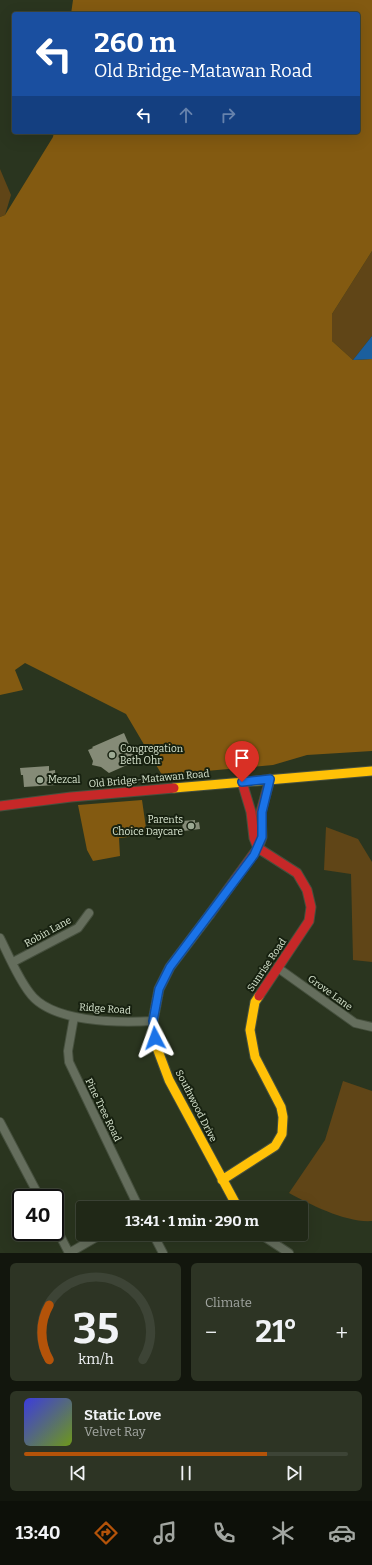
<!DOCTYPE html>
<meta charset="utf-8">
<style>
body{margin:0;font-family:Bitter,serif;background:#2d3424;color:#f1f3f6;height:100vh;display:flex;flex-direction:column;font-size:15px;white-space:nowrap}
*{box-sizing:border-box;margin:0}
p{font-size:13px;color:#a2a6a1}
.icon{flex:none;width:22px;height:22px;fill:none;stroke:currentColor;stroke-width:2;stroke-linecap:round;stroke-linejoin:round}
.map{position:relative;height:1253px;overflow:hidden}
.panel{display:flex;flex-direction:column;gap:10px;padding:10px;background:#12160d;flex:1}
.panel>*{flex:none}
.guide{position:absolute;left:12px;top:12px;width:348px;height:122px;border-radius:4px;box-shadow:0 4px 16px #0002,0 0 0 1px #3d4436;background:#1a4fa0;color:#fff;overflow:hidden}
.speed{position:absolute;left:12px;top:1189px;display:flex;gap:8px;font-size:20px;font-weight:700;text-align:center}
.speed>*{display:grid;place-content:center;width:52px;height:52px;border-radius:50%;background:#202817;box-shadow:0 4px 16px #0002,0 0 0 1px #3d4436;line-height:1}
.speed .limit{border:2px solid #111;border-radius:6px;background:#fff;color:#111}
.pin{position:absolute;display:grid;place-items:center;width:34px;height:34px;color:#fff;margin:-41px -17px;border-radius:50% 50% 50% 0;rotate:-45deg;box-shadow:0 0 4px #0007}
.pin .icon{rotate:45deg}
.me{position:absolute;width:44px;margin:-22px;rotate:356deg;stroke-linejoin:round;filter:drop-shadow(0 0 3px #0008)}
.turn{display:flex;align-items:center;gap:14px;height:84px;padding:0 16px;font-size:18px}
.turn .icon{width:52px;height:52px;stroke-width:2.5}
.turn b{display:block;font-size:28px;line-height:34px}
.lanes{display:flex;align-items:center;height:38px;padding:0 16px;background:#0003;justify-content:center;gap:20px;direction:ltr}
.lanes .off{opacity:.35}
.big{font-size:30px;font-weight:700;line-height:1.1}
.panel .widget{flex:1;display:flex;flex-direction:column;justify-content:center;gap:6px;min-width:0;padding:0 14px;border-radius:6px;background:#2d3424}
.panel .dial{align-items:center;gap:0}
.dial svg{height:104px;overflow:visible;fill:none;stroke:#3d4436;stroke-width:7;stroke-linecap:round;text-anchor:middle}
.dial text{fill:#f1f3f6;stroke:none}
.song{display:flex;align-items:center;gap:12px}
.cover{width:48px;height:48px;border-radius:6px;background:linear-gradient(135deg,hsl(240 70% 55%),hsl(80 70% 35%))}
.played{height:4px;border-radius:2px;background:linear-gradient(90deg,#b45309 75%,#3d4436 75%)}
.keys{display:flex;justify-content:space-around;direction:ltr}
.heat{display:flex;justify-content:space-between;align-items:center;font-size:22px;direction:ltr}
.panel .tiles{flex:1;display:grid;gap:10px;grid-template-columns:1fr 1fr}
.widget:last-child{grid-column:span 2}
.trip{position:absolute;left:76px;top:1201px;width:232px;height:40px;border-radius:4px;background:#202817;box-shadow:0 4px 16px #0002,0 0 0 1px #3d4436;font-weight:700;line-height:40px;text-align:center}
.menu{display:flex;height:64px;justify-content:space-around;align-items:center;background:#0d1009;color:#a2a6a1}
.menu .icon{width:28px;height:28px}
.menu .current{color:#b45309}
.menu b{font-size:18px;color:#f1f3f6}
.map>svg:first-child{display:block}
.green{fill:#604517}
.forest{fill:#835a11}
.water{fill:#1b5f9e}
.building{fill:#858b77}
.lines{fill:none;stroke-linecap:round;stroke-linejoin:round}
.street-casing{stroke:#46503e;stroke-width:10}
.slow-casing{stroke:#46503e;stroke-width:11}
.jam-casing{stroke:#46503e;stroke-width:11}
.street{stroke:#656e5d;stroke-width:8}
.slow{stroke:#ffc107;stroke-width:9}
.jam{stroke:#c62828;stroke-width:9}
.route-casing{stroke:#114b97;stroke-width:10}
.route{stroke:#1a73e8;stroke-width:7}
.poi-dot{fill:#9ca993;stroke:#172110;stroke-width:1.5}
.labels{text-anchor:middle;dominant-baseline:central;stroke-width:4;stroke-linejoin:round;paint-order:stroke}
.poi-label{font-size:10px;fill:#dae7d1;stroke:#172110;text-anchor:start}
.street-label{font-size:10px;fill:#dae7d1;stroke:#172110}
</style>
<div class="map">
<svg width="372" height="1253" viewBox="0 0 372 1253">
<rect width="100%" height="100%" fill="#2a351f"/>
<path class="green" d="M0 169 11 195 5 215 0 217Z
M372 251V336L353 360 332 341V314Z
M326 827 358 839 372 862V962L353 960 351 874 324 870Z
M343 1081 372 1091V1221C347 1223 311 1205 289 1193L325 1140Z"/>
<path class="forest" d="M73 0H372V251L332 314V341L353 360 372 359V751L307 755 273 765 162 775 126 714 25 663 15 670 23 690 0 695V217L5 215 53 137 54 132H358V14H71Z
M142 800 147 835 119 838 120 856 93 861 87 850 78 805Z"/>
<path class="water" d="M372 336V359L353 360Z"/>
<path class="building" d="M124 733 136 761 109 773 101 767 92 765 93 761 88 750 93 748 92 747Z
M49 766V771L55 770 56 785 24 787 23 775H21L20 768Z
M195 820V823L199 822 200 829 183 831 182 821Z"/>
<g class="lines">
<g class="street-casing">
<path id="street" d="M0 938C9 956 17 976 29 992 50 1023 119 1023 153 1021
M13 962 78 928 89 913
M278 968 355 1023 372 1027
M74 1017 68 1051 69 1062 139 1208
M0 1122 40 1198
M55 1226 69 1253
M153 1234 163 1253
M260 1234 289 1253
M69 1253 102 1234"/>
</g>
<g class="slow-casing">
<path id="slow" d="M174 788 372 771
M210 914 170 967 159 989 153 1021 157 1048 169 1080 238 1208
M222 1180 275 1146 282 1134 283 1117 281 1107 255 1057 250 1030 255 1002 259 996"/>
</g>
<g class="jam-casing">
<path id="jam" d="M242 782 251 812 254 838 258 848 297 873 307 890 311 907 309 921 259 996
M0 806 71 797 174 788
M210 914 258 848 262 837 261 812 270 779"/>
</g>
<use href="#street" class="street"/>
<use href="#slow" class="slow"/>
<use href="#jam" class="jam"/>
</g>
<g class="lines">
<g class="route-casing">
<path id="route" d="M155 1038 153 1021 159 989 170 967 254 855 262 837V812L270 779 242 782"/>
</g>
<use href="#route" class="route"/>
</g>
<g class="poi-dot">
<circle cx="112" cy="755" r="4"/>
<circle cx="40" cy="780" r="4"/>
<circle cx="191" cy="826" r="4"/>
</g>
<g class="labels">
<g class="poi-label">
<text x="120" y="749">Congregation<tspan x="120" dy="12">Beth Ohr</tspan></text>
<text x="48" y="780">Mezcal</text>
<text x="183" y="820" text-anchor="end">Parents<tspan x="183" dy="12">Choice Daycare</tspan></text>
</g>
<g class="street-label">
<text transform="translate(149 779) rotate(-5)">Old Bridge-Matawan Road</text>
<text transform="translate(48 932) rotate(-29)">Robin Lane</text>
<text transform="translate(267 965) rotate(-56)">Sunrise Road</text>
<text transform="translate(330 993) rotate(36)">Grove Lane</text>
<text transform="translate(105 1009) rotate(4)">Ridge Road</text>
<text transform="translate(196 1106) rotate(63)">Southwood Drive</text>
<text transform="translate(103 1110) rotate(64)">Pine Tree Road</text>
</g>
</g>
</svg>
<div class="speed"><div class="limit">40</div></div>
<div class="pin" style="left:242px;top:782px;background:#d93025"><svg class="icon" aria-label="arrive" viewBox="0 0 24 24"><path d="M6 21V4h12l-3 4 3 4H6"/></svg></div>
<svg class="me" style="left:155px;top:1038px" viewBox="-20 -20 40 40"><path d="M0-17L14 15 0 8-14 15z" fill="#1a73e8" stroke="#fff" stroke-width="4"/></svg>
<div class="trip">13:41 · 1 min · 290 m</div>
<div class="guide">
<div class="turn"><svg class="icon" aria-label="left" viewBox="0 0 24 24"><path d="M17 20v-9H6M10 6l-5 5 5 5"/></svg><div><b>260 m</b>Old Bridge-Matawan Road</div></div>
<div class="lanes"><svg class="icon" aria-label="left" viewBox="0 0 24 24"><path d="M17 20v-9H6M10 6l-5 5 5 5"/></svg><svg class="icon off" aria-label="ahead" viewBox="0 0 24 24"><path d="M12 20V5M6 11l6-6 6 6"/></svg><svg class="icon off" aria-label="right" viewBox="0 0 24 24"><path d="M7 20v-9h11M14 6l5 5-5 5"/></svg></div>
</div>
</div>
<section class="panel">
<div class="tiles">
<div class="widget dial"><svg viewBox="0 0 100 80">
<path d="M14 69A42 42 0 1 1 86 69"/>
<path d="M14 69A42 42 0 0 1 14 27" stroke="#b45309"/>
<text x="50" y="56" font-size="32" font-weight="700">35</text>
<text x="50" y="72" font-size="11">km/h</text>
</svg></div>
<div class="widget"><p>Climate</p>
<div class="heat"><a>−</a><b class="big">21°</b><a>+</a></div>
</div>
<div class="widget">
<div class="song"><i class="cover"></i><div><b>Static Love</b><p>Velvet Ray</p></div></div>
<div class="played"></div>
<div class="keys"><svg class="icon" aria-label="previous" viewBox="0 0 24 24"><path d="M18 5L8 12l10 7zM5 5v14"/></svg><svg class="icon" aria-label="pause" viewBox="0 0 24 24"><path d="M8 5v14M16 5v14"/></svg><svg class="icon" aria-label="next" viewBox="0 0 24 24"><path d="M6 5l10 7-10 7zM19 5v14"/></svg></div>
</div>
</div>
</section>
<nav class="menu">
<b>13:40</b>
<svg class="icon current" aria-label="directions" viewBox="0 0 24 24"><path d="M12 3l9 9-9 9-9-9zM9 14v-3h6M13 9l2 2-2 2"/></svg>
<svg class="icon" aria-label="music" viewBox="0 0 24 24"><path d="M9 18V5l10-2v13"/><circle cx="6" cy="18" r="3"/><circle cx="16" cy="16" r="3"/></svg>
<svg class="icon" aria-label="phone" viewBox="0 0 24 24"><path d="M5 4h4l2 5-3 2q2 4 5 5l2-3 5 2v4C11 20 4 13 5 4z"/></svg>
<svg class="icon" aria-label="climate" viewBox="0 0 24 24"><path d="M12 3v18M4 7l16 10M4 17L20 7"/></svg>
<svg class="icon" aria-label="car" viewBox="0 0 24 24"><path d="M5 17H2v-5l4-1 3-4h7l3 4 3 1v5h-3M9 17h6M6 11h13"/><circle cx="7" cy="17" r="2"/><circle cx="17" cy="17" r="2"/></svg>
</nav>
